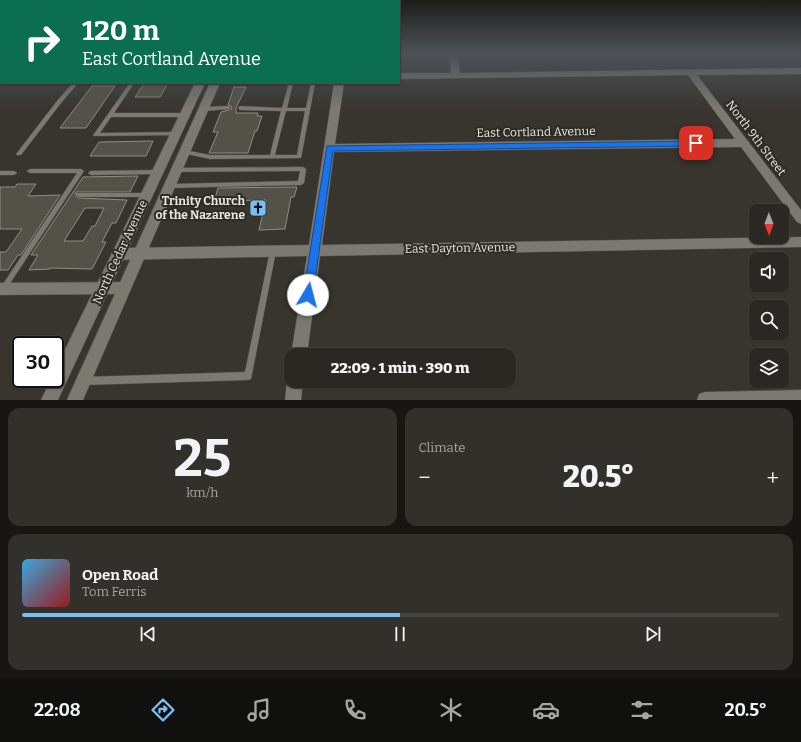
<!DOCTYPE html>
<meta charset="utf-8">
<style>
body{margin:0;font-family:Bitter,serif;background:#31302a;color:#f1f3f6;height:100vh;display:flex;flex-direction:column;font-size:15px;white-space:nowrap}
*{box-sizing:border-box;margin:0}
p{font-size:13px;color:#a5a6a5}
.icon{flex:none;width:22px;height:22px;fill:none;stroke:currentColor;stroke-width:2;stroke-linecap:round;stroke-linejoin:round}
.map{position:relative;height:400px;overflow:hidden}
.details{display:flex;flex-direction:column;gap:8px;padding:8px;background:#171613;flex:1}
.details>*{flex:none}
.banner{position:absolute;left:0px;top:0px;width:400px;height:84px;box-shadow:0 1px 3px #0004,0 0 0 1px #454440;background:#0b6e4f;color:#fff;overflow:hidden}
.needle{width:26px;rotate:179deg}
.tools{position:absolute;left:749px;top:204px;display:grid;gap:8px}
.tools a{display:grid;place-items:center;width:40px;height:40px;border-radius:8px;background:#292822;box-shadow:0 1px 3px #0004,0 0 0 1px #454440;font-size:20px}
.speed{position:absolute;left:12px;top:336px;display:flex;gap:8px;font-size:20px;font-weight:700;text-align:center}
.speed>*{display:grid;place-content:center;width:52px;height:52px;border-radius:50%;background:#292822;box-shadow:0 1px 3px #0004,0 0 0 1px #454440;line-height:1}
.speed .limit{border:2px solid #111;border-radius:6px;background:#fff;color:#111}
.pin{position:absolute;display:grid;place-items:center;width:34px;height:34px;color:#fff;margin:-17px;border-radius:8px;box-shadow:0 2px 6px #0006}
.me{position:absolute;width:44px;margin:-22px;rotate:8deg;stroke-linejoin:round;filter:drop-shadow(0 0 3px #0008)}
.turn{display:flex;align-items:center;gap:14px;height:84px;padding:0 16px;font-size:18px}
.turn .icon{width:52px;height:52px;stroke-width:2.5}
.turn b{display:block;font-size:28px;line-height:34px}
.big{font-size:30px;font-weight:800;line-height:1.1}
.details .card{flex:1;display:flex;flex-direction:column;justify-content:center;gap:6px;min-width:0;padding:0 14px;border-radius:12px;background:#31302a}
.details .dial{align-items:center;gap:0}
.dial b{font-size:52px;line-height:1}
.song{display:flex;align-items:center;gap:12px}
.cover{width:48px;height:48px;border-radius:6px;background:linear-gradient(135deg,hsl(200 70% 55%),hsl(0 70% 35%))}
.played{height:4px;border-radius:2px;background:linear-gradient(90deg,#78bff7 50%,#454440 50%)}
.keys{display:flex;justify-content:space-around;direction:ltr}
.heat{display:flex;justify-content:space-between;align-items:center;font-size:22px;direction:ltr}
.details .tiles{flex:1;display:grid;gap:8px;grid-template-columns:1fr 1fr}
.card:last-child{grid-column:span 2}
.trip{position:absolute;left:284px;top:348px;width:232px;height:40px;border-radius:12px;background:#292822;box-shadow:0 1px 3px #0004,0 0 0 1px #454440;font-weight:800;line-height:40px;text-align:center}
.tabs{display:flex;height:64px;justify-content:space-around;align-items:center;background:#10100e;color:#a5a6a5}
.tabs .icon{width:28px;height:28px}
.tabs .active{color:#78bff7}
.tabs b{font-size:18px;color:#f1f3f6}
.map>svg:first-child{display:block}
.building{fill:#545149;stroke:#908d84;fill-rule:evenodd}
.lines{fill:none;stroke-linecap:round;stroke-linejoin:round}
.lane-casing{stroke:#53514b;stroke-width:1}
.street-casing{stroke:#53514b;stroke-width:1}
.secondary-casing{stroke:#53514b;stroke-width:1}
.lane{fill:#7c7971;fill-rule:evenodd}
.street{fill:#7c7971;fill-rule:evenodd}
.secondary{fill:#7c7971;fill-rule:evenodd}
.route{fill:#1a73e8;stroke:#114b97}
.labels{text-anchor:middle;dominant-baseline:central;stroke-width:4;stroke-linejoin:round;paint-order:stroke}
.street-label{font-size:12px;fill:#e6e5e0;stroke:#2d2b24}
.poi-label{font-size:12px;font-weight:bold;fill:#e6e5e0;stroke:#2d2b24;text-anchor:end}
</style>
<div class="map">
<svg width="801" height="400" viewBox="0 0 801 400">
<rect width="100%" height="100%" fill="#37352e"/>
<path class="building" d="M168 83 160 97H135L144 84Z
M92 86H115L86 128H60Z
M234 87H246L236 108V113H258L257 116H262L257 131H255L248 153H209L218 132H213L221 112 232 109 231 106 228 105Z
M153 141 146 156H90L99 142Z
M138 176 130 192H76L74 194 78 198 127 200 116 223H112L102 242H106L92 269 50 268V269L29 270 38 255H31L83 177ZM85 208H104L95 226H92L83 241H64Z
M17 184H36L28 196 60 195 21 255H18L8 270H0V252H6L22 229H0V187H15Z
M297 187 294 197H291L285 229 259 230 266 200 214 201 218 188Z"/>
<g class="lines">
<g class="lane-casing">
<path id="lane" d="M73 83H78L61 103 21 155H17L16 154 17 153 57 101Z
M130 83H134L114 113H185L188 115 185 117H111L100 133 176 132 178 133 179 134 178 135 94 136 93 135 94 134Z
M289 83H293L287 108H306L311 83H315L301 158 210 159 182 153 181 152 182 151 184 150 210 155H270L281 111 240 110 238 108 240 106 282 108ZM286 111H305L297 155H275Z
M228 106 230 107V109L204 111 202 109 204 107Z
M303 167 306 169 304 183 301 185 170 188 167 186 170 184 298 181 300 171 176 172 173 170 176 168Z
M30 169H81L84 171 5 291 3 292 1 291V287L77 173H30L27 171Z
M158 170 161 172 158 174 91 175 88 173 91 171Z
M0 171H14L17 173 14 175H0Z
M76 193H147L150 195 147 197H78L75 195Z
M273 248 275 249 276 251 251 379 248 380 83 385 80 384 79 381 80 378 83 377 245 372 270 251 271 249Z"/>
</g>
<g class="street-casing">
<path id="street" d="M449 53H457L460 73 801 68V74L697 75 801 210V224L797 222 741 147 334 152 322 245 801 237V247L320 256 307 355H291L307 256 119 260 114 258 112 254 114 250 119 248 309 245 334 83H344L335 144 735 139 688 75 399 79V73H451Z
M0 75H1V81H0Z
M124 282 129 284 131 288 129 292 124 294 0 295V283Z
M289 375H291V381H303L301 400H285L287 381Z
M801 390V400H697L699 394 705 392Z"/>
</g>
<g class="secondary-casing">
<path id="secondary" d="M195 83H205L58 400H41L51 379H55V370Z
M210 83H220L83 400H67Z"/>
</g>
<use href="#lane" class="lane"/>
<use href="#street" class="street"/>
<use href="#secondary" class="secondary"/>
</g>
<linearGradient id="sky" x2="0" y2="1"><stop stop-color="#1e1d19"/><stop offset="0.49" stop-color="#4d5157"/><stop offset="1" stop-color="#4d5157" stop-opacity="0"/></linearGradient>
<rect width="801" height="109" fill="url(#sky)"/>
<path class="route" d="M696 141 700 143 696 146 333 151 313 295 312 299 308 300 304 299 303 295 327 146Z"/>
<defs>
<g id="church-square" transform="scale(0.9)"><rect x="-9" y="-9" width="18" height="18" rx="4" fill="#78bff7" stroke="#2d2b24"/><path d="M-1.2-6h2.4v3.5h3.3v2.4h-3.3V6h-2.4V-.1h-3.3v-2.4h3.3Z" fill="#111"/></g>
</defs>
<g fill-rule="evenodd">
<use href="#church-square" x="258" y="208"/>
</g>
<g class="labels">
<g class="street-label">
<text transform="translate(536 132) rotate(-1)">East Cortland Avenue</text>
<text transform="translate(756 138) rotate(53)">North 9th Street</text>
<text transform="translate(460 248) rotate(-1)">East Dayton Avenue</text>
<text transform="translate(120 252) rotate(-65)">North Cedar Avenue</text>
</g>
<g class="poi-label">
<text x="245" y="201">Trinity Church<tspan x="245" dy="14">of the Nazarene</tspan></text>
</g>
</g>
</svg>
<div class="tools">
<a><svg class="needle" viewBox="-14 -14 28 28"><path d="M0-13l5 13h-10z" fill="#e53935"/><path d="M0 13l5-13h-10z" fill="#a5a6a5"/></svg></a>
<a><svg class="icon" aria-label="sound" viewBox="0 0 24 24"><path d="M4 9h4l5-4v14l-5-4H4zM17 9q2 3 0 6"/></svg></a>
<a><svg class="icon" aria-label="search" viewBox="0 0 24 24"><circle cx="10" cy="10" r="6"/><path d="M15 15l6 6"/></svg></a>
<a><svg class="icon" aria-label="layers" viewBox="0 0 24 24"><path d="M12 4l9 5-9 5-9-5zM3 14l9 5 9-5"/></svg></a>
</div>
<div class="speed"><div class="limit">30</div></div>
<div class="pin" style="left:696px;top:143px;background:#d93025"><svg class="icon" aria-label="arrive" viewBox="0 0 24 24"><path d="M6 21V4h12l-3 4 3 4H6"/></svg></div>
<svg class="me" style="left:308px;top:295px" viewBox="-20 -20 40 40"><circle r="19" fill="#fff"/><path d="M0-13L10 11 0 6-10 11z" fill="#1a73e8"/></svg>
<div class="trip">22:09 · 1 min · 390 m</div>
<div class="banner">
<div class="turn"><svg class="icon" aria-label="right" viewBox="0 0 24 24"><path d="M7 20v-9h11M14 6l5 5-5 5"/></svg><div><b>120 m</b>East Cortland Avenue</div></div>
</div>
</div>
<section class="details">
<div class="tiles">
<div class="card dial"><b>25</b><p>km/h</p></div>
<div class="card"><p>Climate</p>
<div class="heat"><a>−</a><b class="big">20.5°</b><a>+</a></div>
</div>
<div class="card">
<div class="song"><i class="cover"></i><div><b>Open Road</b><p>Tom Ferris</p></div></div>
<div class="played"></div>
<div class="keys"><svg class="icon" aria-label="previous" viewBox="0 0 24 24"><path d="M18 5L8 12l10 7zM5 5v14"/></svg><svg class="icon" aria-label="pause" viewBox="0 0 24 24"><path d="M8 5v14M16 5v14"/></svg><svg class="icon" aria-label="next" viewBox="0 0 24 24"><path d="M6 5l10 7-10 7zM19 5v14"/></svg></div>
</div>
</div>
</section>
<nav class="tabs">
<b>22:08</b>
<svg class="icon active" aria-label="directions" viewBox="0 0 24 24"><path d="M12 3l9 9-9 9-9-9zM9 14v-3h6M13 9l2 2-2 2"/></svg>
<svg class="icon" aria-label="music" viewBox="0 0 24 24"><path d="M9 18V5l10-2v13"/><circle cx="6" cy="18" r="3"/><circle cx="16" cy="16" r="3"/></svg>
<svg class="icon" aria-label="phone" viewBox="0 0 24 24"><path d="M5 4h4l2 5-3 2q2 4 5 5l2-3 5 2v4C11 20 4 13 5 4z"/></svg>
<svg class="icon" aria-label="climate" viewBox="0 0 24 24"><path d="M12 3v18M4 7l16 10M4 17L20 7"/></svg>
<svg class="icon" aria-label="car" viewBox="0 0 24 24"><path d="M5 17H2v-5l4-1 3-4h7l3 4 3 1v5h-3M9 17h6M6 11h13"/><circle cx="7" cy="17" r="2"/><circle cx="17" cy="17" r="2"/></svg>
<svg class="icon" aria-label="filters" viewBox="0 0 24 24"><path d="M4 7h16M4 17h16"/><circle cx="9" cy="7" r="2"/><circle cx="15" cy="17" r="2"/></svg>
<b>20.5°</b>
</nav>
